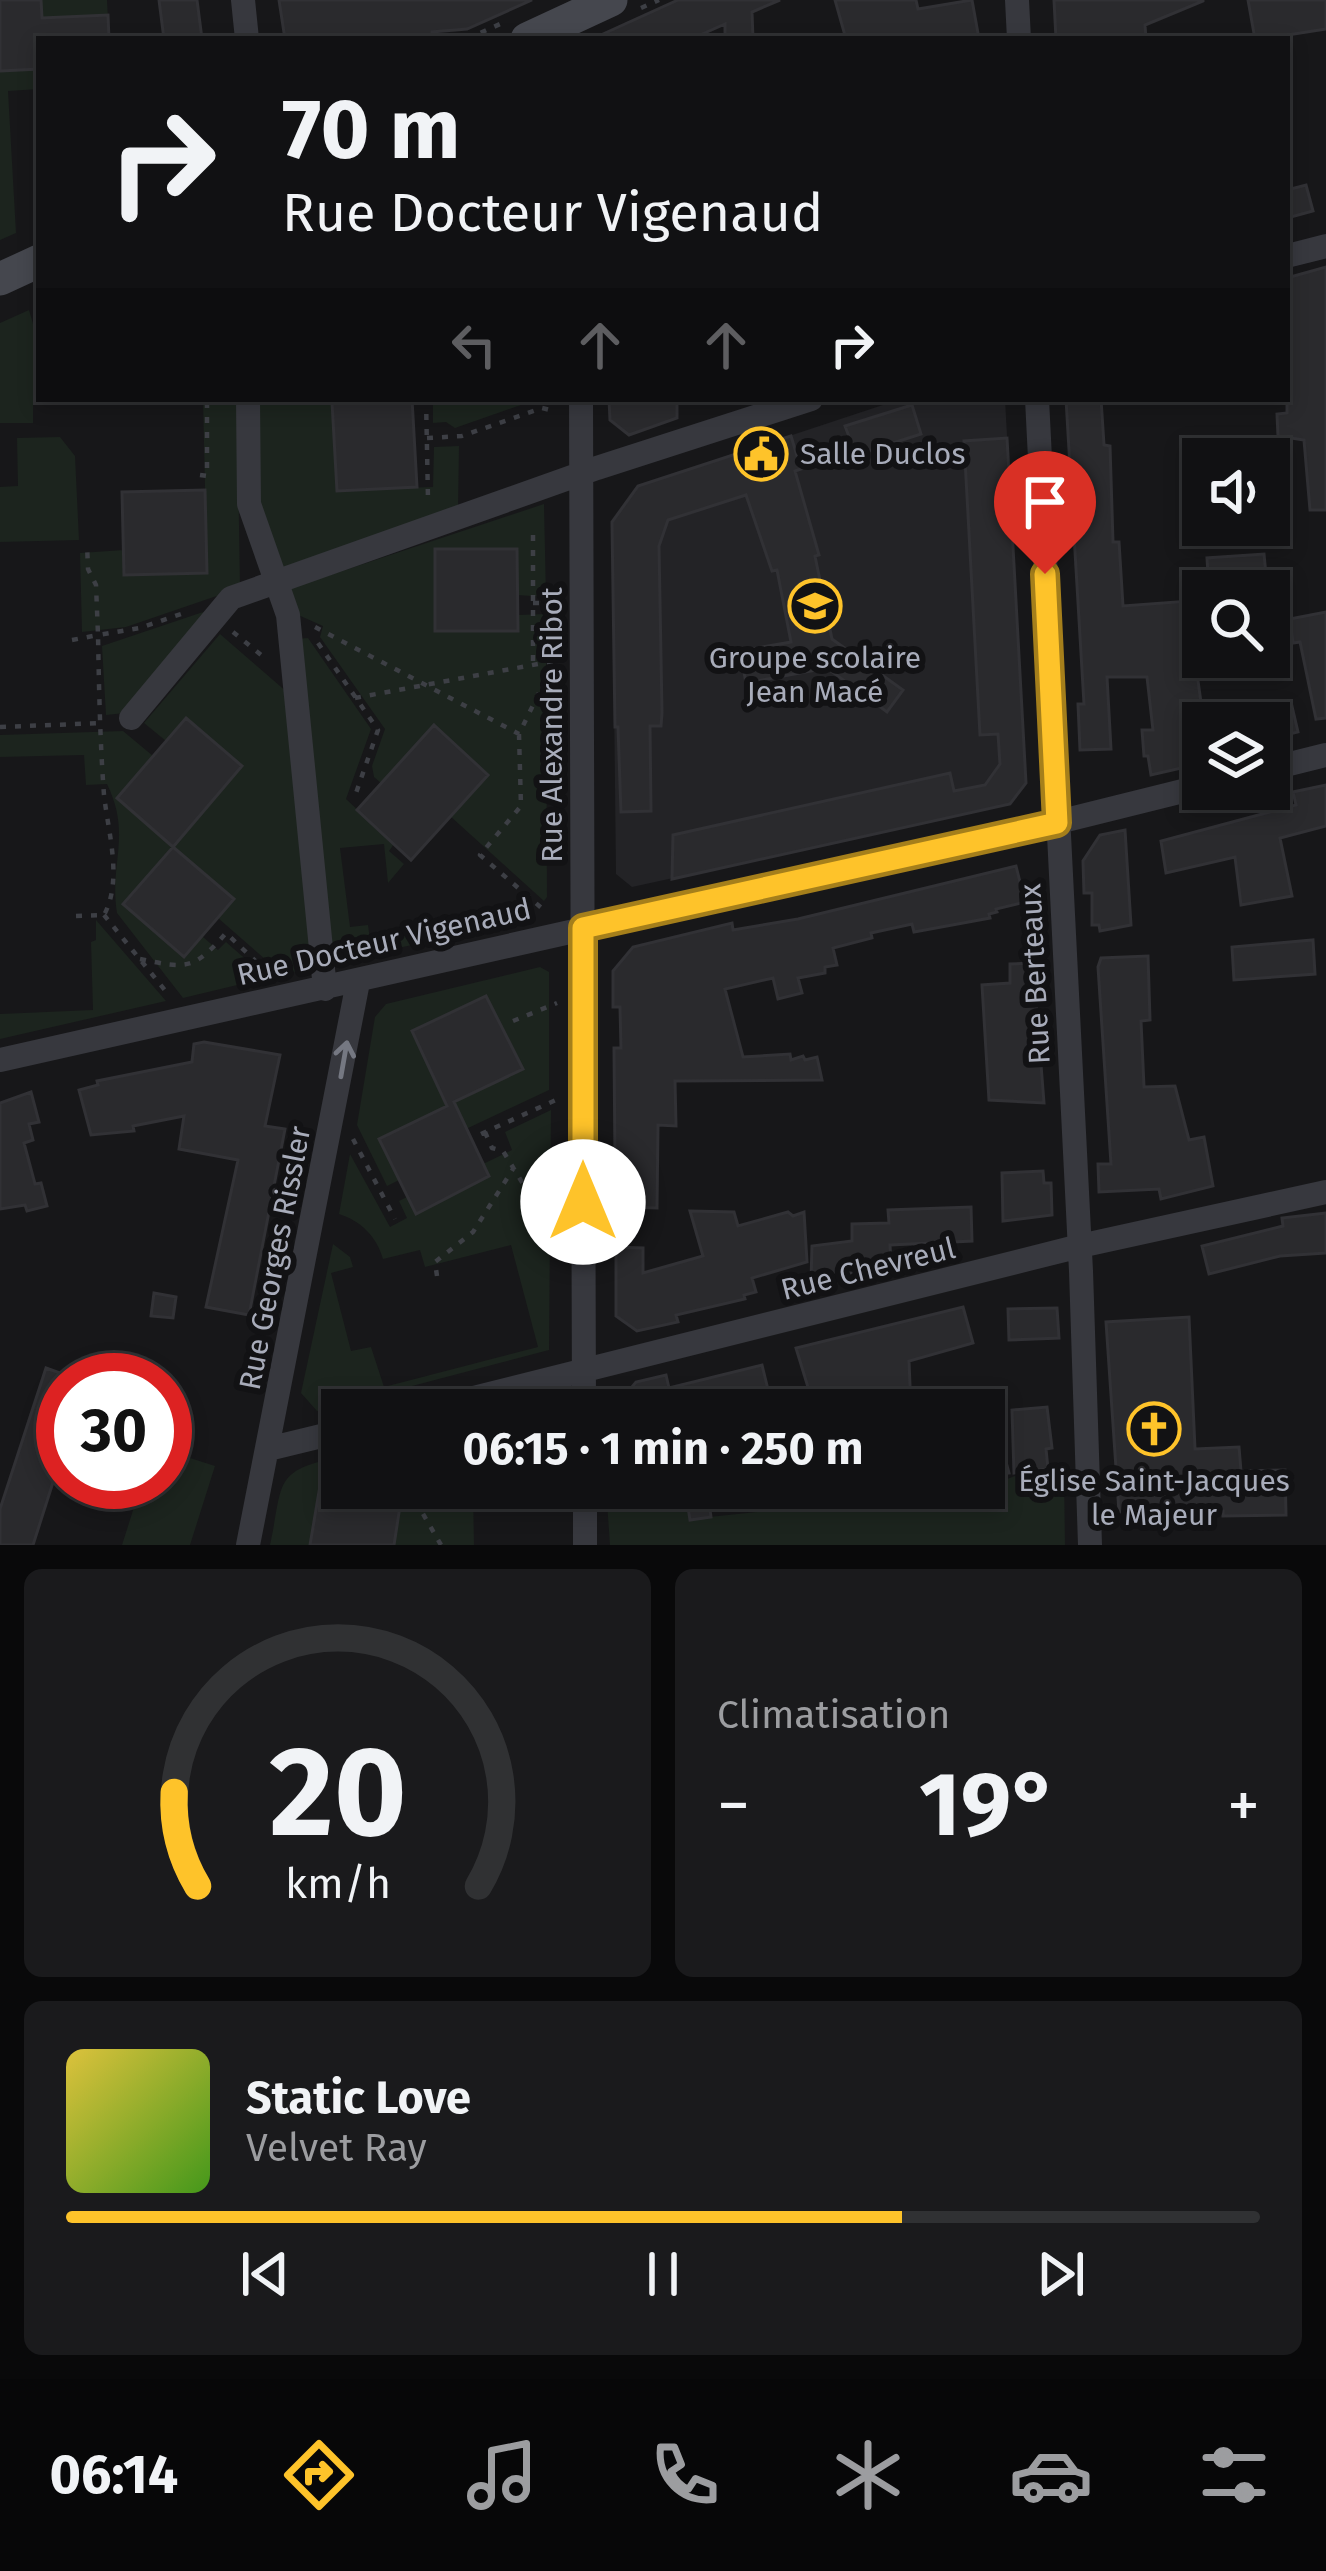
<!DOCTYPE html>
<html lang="fr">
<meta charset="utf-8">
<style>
body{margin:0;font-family:"Fira Sans",sans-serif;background:#1a1a1c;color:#f1f3f6;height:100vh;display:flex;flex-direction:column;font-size:45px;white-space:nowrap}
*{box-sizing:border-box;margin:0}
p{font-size:39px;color:#9c9da0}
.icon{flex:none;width:66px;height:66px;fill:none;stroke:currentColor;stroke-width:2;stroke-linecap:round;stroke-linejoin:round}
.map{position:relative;height:1545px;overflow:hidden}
.side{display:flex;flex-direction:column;gap:24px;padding:24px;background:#09090a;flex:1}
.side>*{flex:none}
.top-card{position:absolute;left:36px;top:36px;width:1254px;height:366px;border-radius:0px;box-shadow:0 6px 18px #0003,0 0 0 3px #303133;background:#111113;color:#f1f3f6;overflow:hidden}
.buttons{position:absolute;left:1182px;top:438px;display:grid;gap:24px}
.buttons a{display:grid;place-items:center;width:108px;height:108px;border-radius:0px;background:#111113;box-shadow:0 6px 18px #0003,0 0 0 3px #303133;font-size:60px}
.speed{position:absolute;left:36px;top:1353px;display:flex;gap:24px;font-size:60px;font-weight:700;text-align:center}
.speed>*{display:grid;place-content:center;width:156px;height:156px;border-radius:50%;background:#111113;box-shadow:0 6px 18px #0003,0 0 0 3px #303133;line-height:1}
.speed .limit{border:18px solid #d22;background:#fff;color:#111}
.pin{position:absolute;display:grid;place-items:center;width:102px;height:102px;color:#fff;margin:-123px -51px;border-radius:50% 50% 50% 0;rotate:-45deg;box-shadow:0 0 12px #0007}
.pin .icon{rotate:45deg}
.me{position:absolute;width:132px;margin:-66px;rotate:0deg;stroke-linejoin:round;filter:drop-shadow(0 0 9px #0008)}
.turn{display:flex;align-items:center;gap:42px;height:252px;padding:0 48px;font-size:54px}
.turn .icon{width:156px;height:156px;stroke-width:2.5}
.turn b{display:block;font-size:84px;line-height:102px}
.lanes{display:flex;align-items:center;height:114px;padding:0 48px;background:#0003;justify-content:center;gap:60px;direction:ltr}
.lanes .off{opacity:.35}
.big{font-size:90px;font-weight:700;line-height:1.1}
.side .card{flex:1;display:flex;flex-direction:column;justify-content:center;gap:18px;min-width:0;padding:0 42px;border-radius:18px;background:#1a1a1c}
.side .dial{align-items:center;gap:0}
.dial svg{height:312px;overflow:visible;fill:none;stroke:#303133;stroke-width:7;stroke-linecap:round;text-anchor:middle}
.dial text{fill:#f1f3f6;stroke:none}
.song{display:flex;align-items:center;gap:36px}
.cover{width:144px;height:144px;border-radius:18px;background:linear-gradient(135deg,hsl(50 70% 55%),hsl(100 70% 35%))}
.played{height:12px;border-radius:6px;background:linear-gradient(90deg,#fec32a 70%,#303133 70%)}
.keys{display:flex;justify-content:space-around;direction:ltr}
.heat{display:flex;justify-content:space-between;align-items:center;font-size:66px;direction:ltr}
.side .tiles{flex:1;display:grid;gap:24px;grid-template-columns:1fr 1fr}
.card:last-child{grid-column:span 2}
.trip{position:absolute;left:321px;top:1389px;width:684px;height:120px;border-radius:0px;background:#111113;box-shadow:0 6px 18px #0003,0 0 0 3px #303133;font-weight:700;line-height:120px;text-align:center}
.tabs{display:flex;height:192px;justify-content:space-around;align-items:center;background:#070708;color:#9c9da0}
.tabs .icon{width:84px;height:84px}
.tabs .selected{color:#fec32a}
.tabs b{font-size:54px;color:#f1f3f6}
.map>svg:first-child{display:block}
.built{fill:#232326}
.green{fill:#1c241e}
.building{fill:#2a2a2d;stroke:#313135;stroke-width:3}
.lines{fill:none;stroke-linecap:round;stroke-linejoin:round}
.path{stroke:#3d3f45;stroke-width:4.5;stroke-dasharray:6 9;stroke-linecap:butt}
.street{stroke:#37383e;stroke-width:24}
.secondary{stroke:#45474e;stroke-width:33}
.oneway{stroke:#757882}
.route-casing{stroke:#a57f1b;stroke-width:30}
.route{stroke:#fec32a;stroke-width:21}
.labels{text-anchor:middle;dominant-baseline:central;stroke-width:12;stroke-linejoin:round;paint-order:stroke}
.poi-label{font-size:30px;fill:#a8acba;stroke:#121214}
.street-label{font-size:30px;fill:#a8acba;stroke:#121214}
</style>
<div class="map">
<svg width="1326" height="1545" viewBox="0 0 1326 1545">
<rect width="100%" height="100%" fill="#171719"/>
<path class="built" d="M901 399H1005L1026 783 1010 804 989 809 632 887 616 874 612 522 638 486Z"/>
<path class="green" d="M0 0H107L109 39H39V89L8 91 16 233 0 240Z
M29 310 39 344V394L33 395V423H0V323Z
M203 399H237L240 588 126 627 82 632 80 553 124 550 125 575 207 573Z
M255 399H349L332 403 337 490 433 487 434 447 459 446 458 510 284 572 257 492Z
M433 399H538L455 428 446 422 433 423Z
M60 437 75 456 79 540 0 542V487L18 486 17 438Z
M544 504 546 597 517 595 516 549 435 550 436 631 518 615 546 614 547 897 544 901 450 816 433 726 381 783 374 777 372 766 385 729 320 637 323 626 287 610 288 589Z
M203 612 208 617 125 713 106 715 102 646Z
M220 634 288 693 315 966 283 975 218 918 233 899 173 847 123 905 184 957 202 936 218 950 226 942 267 978 183 998 117 913C109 863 132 835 107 784L86 785 84 755 0 757V735L123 731 153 756 117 798 173 846 186 719 166 741 144 723Z
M308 638 371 729 346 799 394 844 389 851 404 864 388 883 384 844 340 848 350 927 368 925 371 947 400 943 401 924 422 943 329 962 295 639Z
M96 920 166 1001 0 1039V1014L93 1010 91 942 96 940Z
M540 967 549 972V1090L466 1129 454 1103 522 1069 487 996 412 1031 447 1106 379 1139 399 1180 387 1186 357 1125 375 1017 386 1004Z
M551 1110 549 1350 317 1411 301 1393 333 1244 350 1257 353 1267 331 1273 351 1351 371 1347 384 1387 538 1347 511 1245 425 1267 420 1250 383 1259C377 1237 361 1221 339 1214L350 1154 390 1227 407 1218 399 1201 407 1197 417 1213 489 1177 483 1164 512 1150 505 1132Z
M165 1450 215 1466 190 1545H122L142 1482H165Z
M342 1456V1483L321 1481 310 1545H270C284 1481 272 1471 342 1456Z
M1048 1469 1064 1475 1065 1545H610L606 1488H685L690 1519 984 1488 1025 1472Z
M370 1488H473L474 1545H394L402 1493Z"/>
<path class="building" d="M0 0H41L42 18 108 15 109 39H39V69L0 71Z
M159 0H197L202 39H164Z
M279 0H532L467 29 432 32V39H285Z
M678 0H780L752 12 753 39H725V24L691 39H592Z
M835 0H916L918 9 972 0 979 39H846Z
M1054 0H1203V1L1145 25 1146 39H1056Z
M1248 0H1326V29L1281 36V39H1255Z
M1306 185 1313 211 1287 218V190Z
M1326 267V510H1310L1304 440 1278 436 1277 414 1287 413V278Z
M349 399H412L417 487 337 491 332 402Z
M609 399H677V418L629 435 610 420Z
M1066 399H1101L1104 445 1110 446 1113 542H1119L1123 606 1203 600V657L1195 659 1203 717V763L1151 775 1148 756H1144L1142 730H1153L1147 677H1107L1111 749 1080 750 1078 704H1084Z
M912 405 921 434 856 455 845 426Z
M791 436 801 469 795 471 819 555 815 556 832 639 903 690 887 712 827 668 746 683 740 651 791 642 777 570 772 571 746 495 668 520 659 546 662 713 661 726H650L651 811 621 812 618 727H615L612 522 638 486Z
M1007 438 1026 783 1010 804 672 879 673 835 950 773 954 791 985 785 1000 764 998 734 980 735 964 441Z
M205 490 207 573 124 575 122 492Z
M435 549H517L518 631H435Z
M1264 554 1266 575 1252 576V591H1209L1207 558Z
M1326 612V718L1316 719 1300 642 1293 643 1290 619Z
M1291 702 1298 732 1269 739V707Z
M186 718 242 766 173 847 117 798Z
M434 725 488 775 411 860 357 810Z
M1326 785V826L1280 838 1292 896 1241 905 1235 857 1166 873 1161 841 1296 805 1293 792Z
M1125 830 1131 925 1100 931 1099 925H1092V893H1084L1083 861 1100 835Z
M173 847 234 899 184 957 123 904Z
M1016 866 1025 902 996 909 997 912 989 914 990 918 914 932 912 924 871 933 872 938 833 948 837 965 825 967V973L798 978 802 993 778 999 773 978 725 989 743 1057 790 1054 791 1060 803 1056 805 1060 817 1057 822 1080 675 1081 676 1126 658 1125 657 1208 623 1207 622 1159H615L614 1048H621L620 1007H613V971L633 947 732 923 733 930 798 919Z
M1313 940 1315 974 1234 980 1232 947Z
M1148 956 1150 1020 1141 1021 1144 1087 1175 1086 1189 1140 1204 1137 1213 1186 1161 1199 1159 1189 1099 1192 1098 1164H1111L1098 967 1101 958Z
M1033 963 1044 1103 989 1100 982 985 1010 983V964Z
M486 996 523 1069 454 1102 489 1176 416 1214 379 1139 447 1106 412 1031Z
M204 1042 280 1055 265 1126 285 1129 249 1315 206 1307 238 1160 179 1149 184 1116 133 1126 134 1131 91 1135 79 1090 98 1085 97 1081 192 1062 194 1044Z
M31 1092 39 1122 29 1124 33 1140 24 1143 35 1184 41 1183 47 1206 27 1211 25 1205 0 1209V1103Z
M1043 1171 1044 1183H1051L1052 1215 1003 1221 1002 1173Z
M971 1207 972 1241 890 1245 891 1263 853 1264V1273H833V1281H811L812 1246 852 1241V1224L889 1223 888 1210Z
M690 1211 734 1212 738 1226 788 1212 793 1216 804 1212 807 1262 752 1278 756 1292 744 1295 745 1299 676 1315 678 1322 637 1331 616 1316V1247L643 1248V1273L703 1256Z
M1326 1213V1253L1280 1256 1209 1274 1202 1246 1283 1226 1282 1218Z
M154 1293 176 1297 173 1318 151 1316Z
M963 1307 973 1343 909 1361 911 1410H888L887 1397 837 1410H815L796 1348Z
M1057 1308 1059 1338 1009 1340 1008 1309Z
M1189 1317 1195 1449 1239 1447 1241 1471 1285 1470 1286 1515 1223 1516V1511L1174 1509 1119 1512 1106 1322Z
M762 1365 773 1410H612L611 1402 622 1399 636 1382 666 1375 669 1388Z
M46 1368 63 1374V1451L33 1545H0V1509Z
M991 1407 1009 1473 984 1476V1408Z
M1047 1407 1052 1448 1046 1449 1048 1469 1014 1473 1012 1410Z
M321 1480 342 1483V1488L402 1493 394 1545H310Z
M685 1488H707L711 1517 690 1520Z"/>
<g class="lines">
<path class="path" d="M641 8 659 0
M467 39 500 24
M426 399 428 499
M427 438 462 436 542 408 554 411
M200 475 207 476V399
M533 535V665
M533 603H557
M315 627 519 734 555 660
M233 632 266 659
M72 640 98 635 96 585 88 569 87 544
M318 643 378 730 356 793 359 797
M355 698 554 661
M0 727 102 723
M519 734 521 806 480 855 545 911
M104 915 168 994
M76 916 104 915C123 880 108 832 104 795 100 742 99 688 98 635L140 628 181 614
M140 959C187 969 194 970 226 933L267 972
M513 1021 557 1003
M485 1132 492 1148 503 1151 556 1238
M481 1134 558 1099
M353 1139 395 1219
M437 1276 435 1262 473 1232 513 1169
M408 1488 441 1545"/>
<path class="street" d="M243 0 247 39
M1017 0 1019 39
M1287 256 1326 246
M248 399 249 504 288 615 325 989
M581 399 584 1410
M1037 399 1081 1271 1090 1545
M131 718 231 598 597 468 811 399
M1269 769 1326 755
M0 1060 1042 826 1203 786
M426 1410 1080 1246 1326 1192
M268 1449 342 1431
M585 1488V1545
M248 1545 358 982"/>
<path class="secondary" d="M527 39 611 0
M0 279 39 261"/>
</g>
<defs><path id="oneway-shaft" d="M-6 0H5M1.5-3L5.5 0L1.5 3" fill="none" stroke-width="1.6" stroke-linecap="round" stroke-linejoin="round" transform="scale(3)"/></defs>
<use class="oneway" href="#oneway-shaft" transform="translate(344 1059) rotate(-80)"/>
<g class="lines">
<g class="route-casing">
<path id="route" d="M583 1202V928L1057 823 1045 574"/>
</g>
<use href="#route" class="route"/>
</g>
<defs>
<g id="civic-ring" transform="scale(2.7)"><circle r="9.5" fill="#121214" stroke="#fec32a" stroke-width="1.5"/><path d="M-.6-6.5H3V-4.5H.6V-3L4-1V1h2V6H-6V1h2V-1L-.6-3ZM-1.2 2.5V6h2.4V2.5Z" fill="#fec32a"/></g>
<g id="school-ring" transform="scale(2.7)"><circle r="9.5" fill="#121214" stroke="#fec32a" stroke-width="1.5"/><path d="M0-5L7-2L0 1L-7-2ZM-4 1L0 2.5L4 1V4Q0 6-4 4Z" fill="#fec32a"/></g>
<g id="church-ring" transform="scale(2.7)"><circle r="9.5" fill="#121214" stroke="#fec32a" stroke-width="1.5"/><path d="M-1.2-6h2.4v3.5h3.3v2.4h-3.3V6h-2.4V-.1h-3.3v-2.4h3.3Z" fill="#fec32a"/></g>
</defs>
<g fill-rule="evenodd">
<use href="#civic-ring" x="761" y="454"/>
<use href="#school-ring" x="815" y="606"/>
<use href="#church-ring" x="1154" y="1429"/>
</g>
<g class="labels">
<g class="poi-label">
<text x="800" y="454" text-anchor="start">Salle Duclos</text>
<text x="815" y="658">Groupe scolaire<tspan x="815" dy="34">Jean Macé</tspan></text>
<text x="1154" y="1481">Église Saint-Jacques<tspan x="1154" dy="34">le Majeur</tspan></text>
</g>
<g class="street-label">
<text transform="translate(552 725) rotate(-90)">Rue Alexandre Ribot</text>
<text transform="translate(384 942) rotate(-13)">Rue Docteur Vigenaud</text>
<text transform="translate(1035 974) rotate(-93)">Rue Berteaux</text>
<text transform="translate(275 1258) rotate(-79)">Rue Georges Rissler</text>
<text transform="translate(868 1269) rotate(-14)">Rue Chevreul</text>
</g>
</g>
</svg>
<div class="buttons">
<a><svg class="icon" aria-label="sound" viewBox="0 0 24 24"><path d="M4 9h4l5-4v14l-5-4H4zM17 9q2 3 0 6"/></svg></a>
<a><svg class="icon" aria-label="search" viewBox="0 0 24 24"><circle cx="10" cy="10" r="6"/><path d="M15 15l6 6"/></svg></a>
<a><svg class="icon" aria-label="layers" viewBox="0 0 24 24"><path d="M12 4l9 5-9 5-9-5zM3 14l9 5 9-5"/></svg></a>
</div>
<div class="speed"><div class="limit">30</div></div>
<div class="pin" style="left:1045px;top:574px;background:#d93025"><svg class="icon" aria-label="arrive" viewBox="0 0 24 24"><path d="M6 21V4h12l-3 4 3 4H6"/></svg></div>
<svg class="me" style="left:583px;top:1202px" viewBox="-20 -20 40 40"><circle r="19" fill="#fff"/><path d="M0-13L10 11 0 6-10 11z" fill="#fec32a"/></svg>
<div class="trip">06:15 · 1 min · 250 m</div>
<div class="top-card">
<div class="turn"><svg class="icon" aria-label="right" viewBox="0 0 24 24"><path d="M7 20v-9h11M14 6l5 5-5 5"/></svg><div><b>70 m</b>Rue Docteur Vigenaud</div></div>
<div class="lanes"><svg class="icon off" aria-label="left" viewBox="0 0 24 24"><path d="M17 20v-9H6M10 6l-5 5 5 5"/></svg><svg class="icon off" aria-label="ahead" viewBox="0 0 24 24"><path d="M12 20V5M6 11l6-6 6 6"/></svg><svg class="icon off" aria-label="ahead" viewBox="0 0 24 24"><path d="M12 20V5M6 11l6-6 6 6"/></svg><svg class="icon" aria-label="right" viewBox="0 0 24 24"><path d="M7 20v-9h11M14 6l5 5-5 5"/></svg></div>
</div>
</div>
<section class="side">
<div class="tiles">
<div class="card dial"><svg viewBox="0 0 100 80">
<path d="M14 69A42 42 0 1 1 86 69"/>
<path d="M14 69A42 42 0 0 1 8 45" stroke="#fec32a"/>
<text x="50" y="56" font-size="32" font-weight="700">20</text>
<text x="50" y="72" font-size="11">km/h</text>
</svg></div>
<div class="card"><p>Climatisation</p>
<div class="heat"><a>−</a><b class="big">19°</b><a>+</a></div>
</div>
<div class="card">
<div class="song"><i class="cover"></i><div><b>Static Love</b><p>Velvet Ray</p></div></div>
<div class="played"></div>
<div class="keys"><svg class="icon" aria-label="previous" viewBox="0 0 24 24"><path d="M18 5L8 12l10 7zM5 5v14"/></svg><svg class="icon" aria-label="pause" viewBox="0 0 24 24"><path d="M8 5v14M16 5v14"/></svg><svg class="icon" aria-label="next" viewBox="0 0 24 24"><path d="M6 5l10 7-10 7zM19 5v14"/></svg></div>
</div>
</div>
</section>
<nav class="tabs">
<b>06:14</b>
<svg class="icon selected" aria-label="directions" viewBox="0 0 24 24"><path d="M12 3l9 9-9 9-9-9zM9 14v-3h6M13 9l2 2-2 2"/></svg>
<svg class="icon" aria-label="music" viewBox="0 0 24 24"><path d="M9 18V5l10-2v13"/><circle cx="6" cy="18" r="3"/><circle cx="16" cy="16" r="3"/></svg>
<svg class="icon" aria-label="phone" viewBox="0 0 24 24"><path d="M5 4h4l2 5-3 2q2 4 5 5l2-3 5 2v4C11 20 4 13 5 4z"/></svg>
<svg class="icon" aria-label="climate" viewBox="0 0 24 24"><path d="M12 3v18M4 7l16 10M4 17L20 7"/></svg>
<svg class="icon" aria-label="car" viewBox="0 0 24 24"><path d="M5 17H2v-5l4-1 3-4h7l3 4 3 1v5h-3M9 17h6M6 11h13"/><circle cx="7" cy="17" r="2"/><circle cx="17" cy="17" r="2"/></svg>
<svg class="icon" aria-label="filters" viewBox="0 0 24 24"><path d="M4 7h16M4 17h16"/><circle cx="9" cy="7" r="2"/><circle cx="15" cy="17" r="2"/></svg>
</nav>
